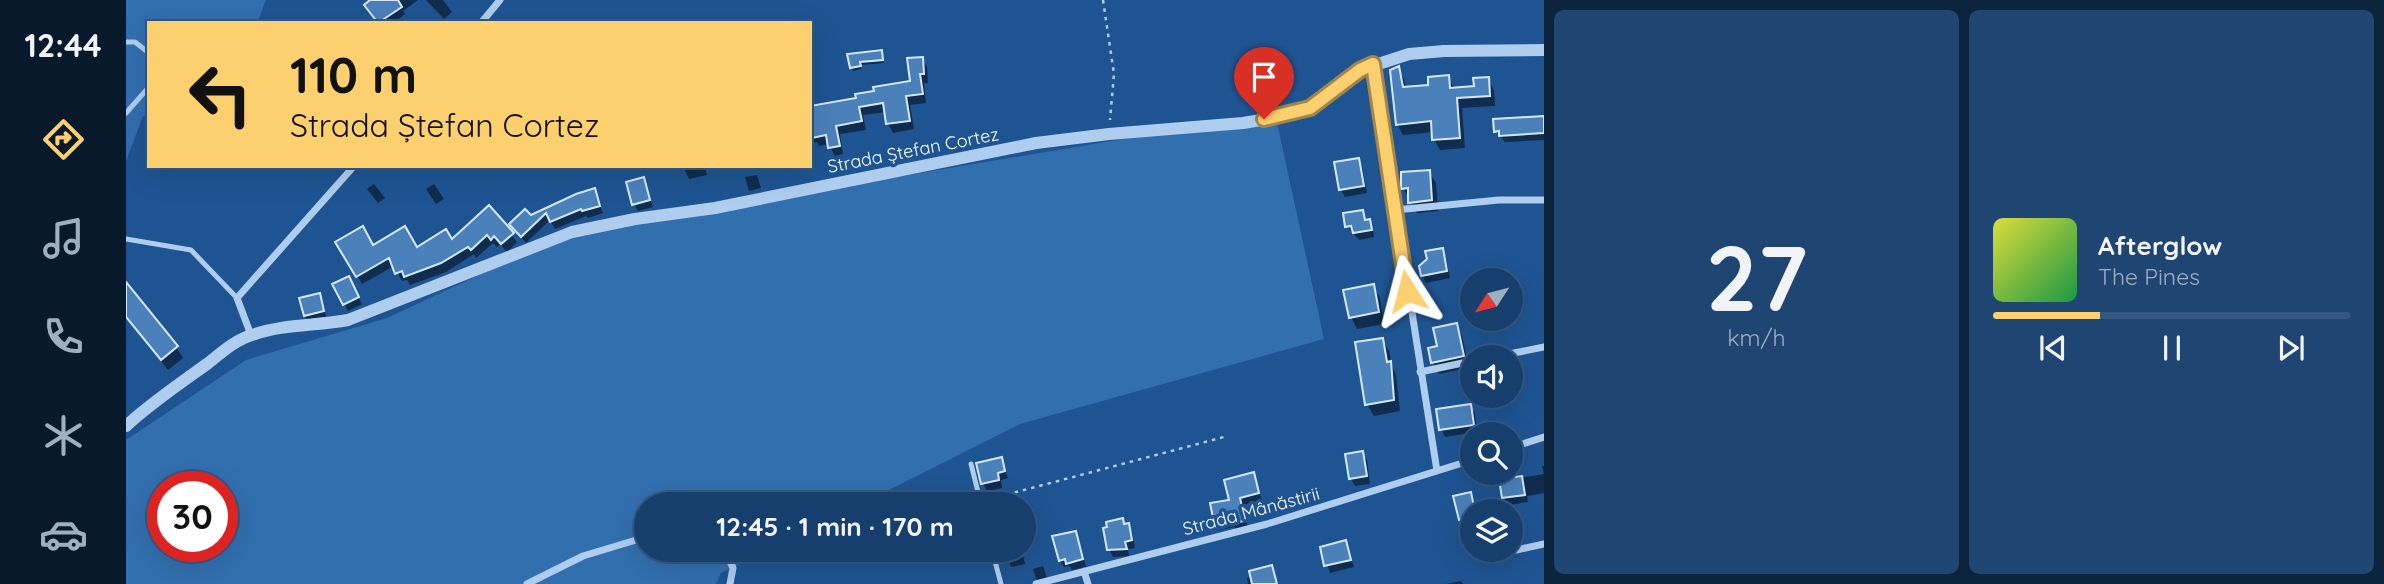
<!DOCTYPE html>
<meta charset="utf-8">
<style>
body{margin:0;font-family:Quicksand,sans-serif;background:#1f4673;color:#f1f3f6;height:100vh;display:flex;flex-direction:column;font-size:26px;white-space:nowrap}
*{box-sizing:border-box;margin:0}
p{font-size:23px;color:#9eafc2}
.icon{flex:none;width:38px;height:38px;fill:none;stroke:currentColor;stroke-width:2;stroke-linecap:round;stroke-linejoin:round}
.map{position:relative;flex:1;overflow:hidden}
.panel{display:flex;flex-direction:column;gap:10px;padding:10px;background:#0c233c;width:840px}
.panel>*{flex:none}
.top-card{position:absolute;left:21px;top:21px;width:665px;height:147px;border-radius:0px;box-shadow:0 7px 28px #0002,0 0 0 2px #355881;background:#fccf6f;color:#111;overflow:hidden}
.needle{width:46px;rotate:234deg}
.fabs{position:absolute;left:1334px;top:268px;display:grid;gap:14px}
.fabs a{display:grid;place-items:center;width:63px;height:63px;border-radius:50%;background:#163f6e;box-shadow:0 7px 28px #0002,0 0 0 2px #355881;font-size:35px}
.speed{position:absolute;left:21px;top:471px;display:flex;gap:14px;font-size:35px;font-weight:700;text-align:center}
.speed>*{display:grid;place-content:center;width:91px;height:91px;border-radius:50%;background:#163f6e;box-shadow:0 7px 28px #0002,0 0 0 2px #355881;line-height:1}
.speed .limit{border:10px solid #d22;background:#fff;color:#111}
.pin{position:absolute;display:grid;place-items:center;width:60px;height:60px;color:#fff;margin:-72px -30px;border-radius:50% 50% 50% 0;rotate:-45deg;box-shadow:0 0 7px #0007}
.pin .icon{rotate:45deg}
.me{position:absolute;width:77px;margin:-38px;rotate:351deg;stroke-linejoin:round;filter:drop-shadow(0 0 5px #0008)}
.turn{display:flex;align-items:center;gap:24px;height:147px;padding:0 28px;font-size:32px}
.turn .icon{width:91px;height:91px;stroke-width:2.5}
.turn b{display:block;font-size:49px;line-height:60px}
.panel .card{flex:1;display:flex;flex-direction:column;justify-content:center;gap:10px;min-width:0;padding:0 24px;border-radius:10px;background:#1f4673}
.panel .dial{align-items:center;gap:0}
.dial b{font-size:91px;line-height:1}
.song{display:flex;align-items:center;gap:21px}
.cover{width:84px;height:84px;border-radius:10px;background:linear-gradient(135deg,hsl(60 70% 55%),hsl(140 70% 35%))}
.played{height:7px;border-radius:4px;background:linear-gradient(90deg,#fccf6f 30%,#355881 30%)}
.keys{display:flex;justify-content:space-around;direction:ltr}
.panel .tiles{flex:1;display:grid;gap:10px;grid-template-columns:repeat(2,1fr)}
.trip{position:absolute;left:508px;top:492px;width:402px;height:70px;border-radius:35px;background:#163f6e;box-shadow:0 7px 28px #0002,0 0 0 2px #355881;font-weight:700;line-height:70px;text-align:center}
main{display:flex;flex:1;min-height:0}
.tabs{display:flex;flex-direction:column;width:126px;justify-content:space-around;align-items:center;background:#09192c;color:#9eafc2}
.tabs .icon{width:49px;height:49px}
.tabs .on{color:#fccf6f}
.tabs b{font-size:32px;color:#f1f3f6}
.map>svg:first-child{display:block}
.green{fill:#326faf;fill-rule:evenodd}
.shadow{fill:#0007}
.building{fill:#4b81ba;stroke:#d5e7fa;stroke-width:2}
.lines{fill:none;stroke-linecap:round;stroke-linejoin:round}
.path{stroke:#afcdee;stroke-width:2.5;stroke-dasharray:3.5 5;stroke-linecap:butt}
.service{stroke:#afcdee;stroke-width:5}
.minor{stroke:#afcdee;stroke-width:7}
.tertiary{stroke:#afcdee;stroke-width:12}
.route-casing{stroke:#a48748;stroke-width:18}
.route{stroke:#fccf6f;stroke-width:12}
.labels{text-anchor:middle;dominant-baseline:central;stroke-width:7;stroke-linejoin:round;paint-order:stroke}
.street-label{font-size:18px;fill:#fff;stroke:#1e5492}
</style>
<main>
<nav class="tabs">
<b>12:44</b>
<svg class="icon on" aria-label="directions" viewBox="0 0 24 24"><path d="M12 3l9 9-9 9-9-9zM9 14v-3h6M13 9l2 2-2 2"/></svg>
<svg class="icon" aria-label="music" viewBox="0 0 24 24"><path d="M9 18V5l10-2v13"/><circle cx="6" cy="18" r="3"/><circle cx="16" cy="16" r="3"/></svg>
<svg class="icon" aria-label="phone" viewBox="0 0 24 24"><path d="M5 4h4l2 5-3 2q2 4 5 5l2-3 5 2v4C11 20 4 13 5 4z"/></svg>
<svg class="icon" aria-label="climate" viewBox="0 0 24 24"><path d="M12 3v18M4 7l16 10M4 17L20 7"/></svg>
<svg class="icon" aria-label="car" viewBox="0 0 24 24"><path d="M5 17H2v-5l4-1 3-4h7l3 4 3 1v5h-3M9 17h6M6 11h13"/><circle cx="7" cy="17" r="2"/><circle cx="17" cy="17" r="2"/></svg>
</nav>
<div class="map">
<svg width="1418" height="584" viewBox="0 0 1418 584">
<rect width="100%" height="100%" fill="#1e5492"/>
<path class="green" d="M0 0H140L131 23H23V115L17 116 0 161Z
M1150 118 1198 339 894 424 735 504H520V550H642L595 573 590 584H0V440L120 360 261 318 447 231 997 139ZM37 486H96V546H37Z"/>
<path class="shadow" d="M247 0H292L277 11 279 14 268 23H253L244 12Z
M300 0H317L326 12 318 19Z
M755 51 758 63 735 65V69L727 71 723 55Z
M796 59 801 67 802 83H798L800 103 784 105 788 129 767 133 762 124 760 112 737 115 740 130 714 134 717 154 709 156 703 144 693 146 691 142 684 144V108L732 99 786 83Z
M1272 69 1278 79 1280 89 1304 86 1322 77 1328 88H1350L1362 79 1368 90 1369 106 1336 108 1339 148 1314 150 1308 139 1307 132 1277 135 1271 124Z
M1418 119V140L1379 142 1370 131Z
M1232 160 1236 167 1241 193 1219 197 1214 189Z
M557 166H582L579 167 581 175 563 179Z
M1303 172 1310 183 1312 211 1291 213 1277 188Z
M631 175 635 188 623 191 619 177Z
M517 179 527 207 512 211 508 204Z
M248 184 259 198 252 203 241 189Z
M308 184 318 199 310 204 300 189Z
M468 190 477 213 462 218 460 216 429 229 424 220 400 243 385 225Z
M363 208 391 242 381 252 374 244 371 247 367 243 350 258 348 254 320 272 284 285 281 280 276 281 268 266 236 284 212 243 291 249 326 242Z
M1236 212 1247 229 1248 237 1233 240 1221 226Z
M1316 250 1320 258 1324 278 1300 283 1296 275Z
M222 278 236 304 222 311 209 285Z
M0 285 50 347 57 358 42 370 0 318Z
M1247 286 1254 298 1258 324 1231 329 1225 317Z
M193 295 201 319 183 323 179 316Z
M1330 325 1336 336 1343 368 1313 374 1307 363 1304 349 1313 347Z
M1256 339 1263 351 1266 366 1270 375 1274 411 1248 416 1241 404Z
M1349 396H1371L1373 403 1354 407Z
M1344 406 1349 413 1351 432 1319 437 1315 429Z
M1236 453 1241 460 1244 484 1229 486 1225 479 1221 456Z
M875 459 882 478 875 480 876 488 861 491 857 483Z
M1416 466H1418V493L1401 496 1402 502 1382 505 1378 498 1375 481 1418 474Z
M1127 475 1136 500 1117 505 1122 528 1111 530 1109 527 1094 530 1090 522Z
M1344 494 1350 511H1346V525L1338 526 1334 519Z
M996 520 1006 532 1009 548 1002 549 1003 556 987 557 983 549Z
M949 533 953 540 960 567 946 570 944 566 938 567 934 560Z
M1219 542 1228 567 1204 573 1196 548Z
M879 550H896L899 564 885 567Z
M917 566 921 578 911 581 907 569Z
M1146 567 1152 584H1122L1121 578Z
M1335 581 1337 584H1320Z"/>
<path class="building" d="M244 0H272L276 7 252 23 238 5Z
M756 50 757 60 734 62 735 66 724 68 721 54Z
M797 57 798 74H794L797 94 780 96 784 121 760 124 757 103 733 107 736 121 710 126 714 146 702 148 700 135 686 138 684 106 730 98 729 94 748 91 747 87 784 81 781 58Z
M1273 66 1277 87 1302 85V77L1323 75 1324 88 1348 86 1347 78 1363 77 1364 96 1331 98 1334 138 1306 140 1305 121 1270 125 1264 70Z
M1418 116V133L1373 136V131L1368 132 1367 119Z
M1233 158 1238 186 1213 190 1208 162Z
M1304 170 1306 200 1282 203V188L1275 189V172Z
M518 177 524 200 506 205 500 182Z
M469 188 474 206 456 211 455 209 424 222 420 213 395 237 383 224 399 209 405 215 450 194Z
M363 205 388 233 375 244 368 236 365 240 361 235 345 250 342 247 315 263 278 277 276 271 269 274 263 258 230 277 209 242 237 226 247 245 279 226 291 247 320 229 326 239Z
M1237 210 1239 220 1244 219 1246 230 1227 233 1225 226 1219 227 1217 213Z
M1317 248 1321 271 1295 276 1293 266 1301 259 1299 251Z
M223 276 233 297 217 305 206 284Z
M0 282 52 346 35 360 0 317Z
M1248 284 1253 312 1223 318 1217 290Z
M194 293 198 311 178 316 173 298Z
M1331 323 1338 356 1305 363 1302 348 1311 346 1307 328Z
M1257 338 1261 362 1265 361 1268 400 1239 405 1229 342Z
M1345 404 1348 425 1313 430 1310 409Z
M1237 451 1241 476 1223 479 1219 454Z
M876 457 879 471 872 473 873 480 855 484 850 463Z
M1128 472 1133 493 1114 498 1119 521 1105 523V520L1088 523 1084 503 1103 500 1098 480Z
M1396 476 1399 495 1376 498 1373 479Z
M1345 492 1348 507 1346 508V517L1333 520 1327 496Z
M997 518 998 524 1003 523 1006 540 999 542 1001 549 981 550 977 528 981 527 980 522Z
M950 531 957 559 940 564 939 559 933 561 926 536Z
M1220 540 1225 560 1198 566 1194 547Z
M1146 565 1151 584H1126L1123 571Z"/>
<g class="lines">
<path class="path" d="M977 0 988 74 984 120
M864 499 1098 437"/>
<path class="service" d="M0 42H9L23 53
M0 113 23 87
M0 239 65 250 111 298
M845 464 855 504
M866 550 875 584"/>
<path class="minor" d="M355 23 374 0
M1247 65 1311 471
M1269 210 1373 200H1418
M125 335 111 298 228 166
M1368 357 1418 347
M1294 372 1346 361
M1384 448 1418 437
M599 550 607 568 604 584
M1367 555 1418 544
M958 571 962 584
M401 584 457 556 520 537
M910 584 1141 524 1346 460"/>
<path class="tertiary" d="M0 426C25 403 53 384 81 364 95 353 109 340 126 335 157 324 190 326 222 320L446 232 509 219 589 208 910 143 983 134 1117 123 1159 116 1184 108 1234 70 1283 54 1318 51 1418 50"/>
</g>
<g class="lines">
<g class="route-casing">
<path id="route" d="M1138 119 1184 108 1234 70 1247 64 1281 291"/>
</g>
<use href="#route" class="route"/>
</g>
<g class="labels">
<g class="street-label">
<text transform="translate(787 150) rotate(-11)">Strada Ștefan Cortez</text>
<text transform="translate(1125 511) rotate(-15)">Strada Mânăstirii</text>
</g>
</g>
</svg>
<div class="fabs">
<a><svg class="needle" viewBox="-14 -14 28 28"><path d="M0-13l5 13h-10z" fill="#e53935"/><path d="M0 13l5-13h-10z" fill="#9eafc2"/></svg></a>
<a><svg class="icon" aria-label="sound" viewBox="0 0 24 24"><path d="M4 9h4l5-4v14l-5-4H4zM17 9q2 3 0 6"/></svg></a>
<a><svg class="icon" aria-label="search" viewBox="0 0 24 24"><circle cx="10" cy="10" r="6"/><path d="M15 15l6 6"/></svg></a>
<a><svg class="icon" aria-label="layers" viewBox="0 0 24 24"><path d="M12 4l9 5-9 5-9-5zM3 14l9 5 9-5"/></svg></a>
</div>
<div class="speed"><div class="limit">30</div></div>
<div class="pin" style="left:1138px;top:119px;background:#d93025"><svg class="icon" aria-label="arrive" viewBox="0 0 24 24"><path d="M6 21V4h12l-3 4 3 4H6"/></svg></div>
<svg class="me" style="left:1281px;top:291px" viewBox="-20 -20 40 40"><path d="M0-17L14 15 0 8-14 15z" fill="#fccf6f" stroke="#fff" stroke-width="4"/></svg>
<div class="trip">12:45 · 1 min · 170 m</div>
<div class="top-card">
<div class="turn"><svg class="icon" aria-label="left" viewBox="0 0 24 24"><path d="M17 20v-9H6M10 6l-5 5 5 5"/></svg><div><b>110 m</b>Strada Ștefan Cortez</div></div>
</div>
</div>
<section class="panel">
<div class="tiles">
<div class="card dial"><b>27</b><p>km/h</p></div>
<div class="card">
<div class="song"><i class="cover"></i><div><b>Afterglow</b><p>The Pines</p></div></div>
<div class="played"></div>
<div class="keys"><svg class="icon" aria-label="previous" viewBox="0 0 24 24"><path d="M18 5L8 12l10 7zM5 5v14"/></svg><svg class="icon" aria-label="pause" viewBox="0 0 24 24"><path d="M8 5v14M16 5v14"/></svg><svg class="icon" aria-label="next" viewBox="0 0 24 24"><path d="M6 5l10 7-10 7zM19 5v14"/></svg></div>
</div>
</div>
</section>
</main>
